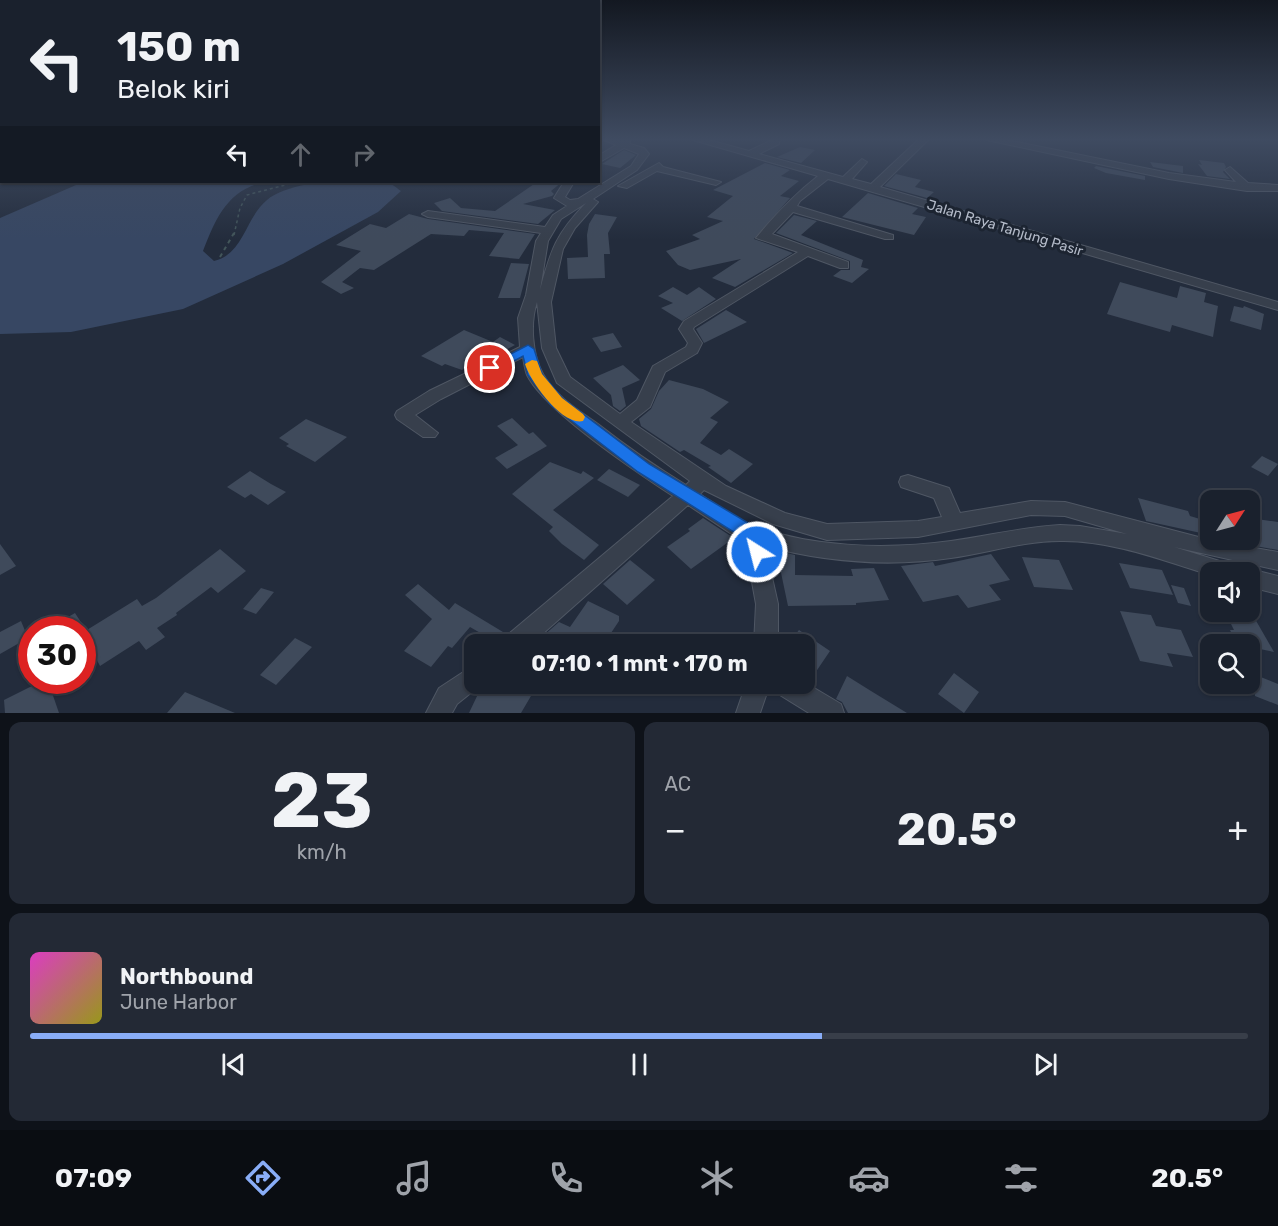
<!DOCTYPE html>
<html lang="id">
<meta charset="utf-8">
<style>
body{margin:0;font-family:Rubik,sans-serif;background:#232935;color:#f1f3f6;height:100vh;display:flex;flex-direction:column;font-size:22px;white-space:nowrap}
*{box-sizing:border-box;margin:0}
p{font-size:20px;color:#9fa3aa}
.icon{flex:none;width:33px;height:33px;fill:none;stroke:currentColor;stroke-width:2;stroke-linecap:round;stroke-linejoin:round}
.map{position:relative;height:713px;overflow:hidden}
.drawer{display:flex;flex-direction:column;gap:9px;padding:9px;background:#0e1219;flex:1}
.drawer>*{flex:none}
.banner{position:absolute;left:0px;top:0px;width:600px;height:183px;box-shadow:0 2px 4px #0004,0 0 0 2px #383e49;background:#1a212d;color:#f1f3f6;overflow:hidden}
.needle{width:39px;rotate:54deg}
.controls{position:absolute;left:1200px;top:490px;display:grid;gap:12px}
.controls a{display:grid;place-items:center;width:60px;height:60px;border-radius:12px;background:#1a212d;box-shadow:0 2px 4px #0004,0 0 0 2px #383e49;font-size:30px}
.speed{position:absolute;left:18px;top:616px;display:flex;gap:12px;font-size:30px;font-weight:700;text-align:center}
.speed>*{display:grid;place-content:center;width:78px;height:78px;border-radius:50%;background:#1a212d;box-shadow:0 2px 4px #0004,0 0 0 2px #383e49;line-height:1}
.speed .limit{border:9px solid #d22;background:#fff;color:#111}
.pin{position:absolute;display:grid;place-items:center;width:51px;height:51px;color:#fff;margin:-26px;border:3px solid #fff;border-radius:50%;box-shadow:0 2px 6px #0007}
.me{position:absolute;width:66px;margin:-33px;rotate:324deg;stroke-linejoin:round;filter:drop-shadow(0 0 4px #0008)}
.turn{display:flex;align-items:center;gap:21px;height:126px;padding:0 18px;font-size:27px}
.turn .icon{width:78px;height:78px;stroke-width:2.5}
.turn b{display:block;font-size:42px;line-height:51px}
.lanes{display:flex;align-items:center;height:57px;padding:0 18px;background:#0003;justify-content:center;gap:30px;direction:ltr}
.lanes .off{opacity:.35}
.big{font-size:45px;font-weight:700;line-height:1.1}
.drawer .card{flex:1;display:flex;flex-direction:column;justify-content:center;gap:9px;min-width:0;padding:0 21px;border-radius:12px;background:#232935}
.drawer .dial{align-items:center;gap:0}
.dial b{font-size:78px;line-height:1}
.song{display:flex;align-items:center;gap:18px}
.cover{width:72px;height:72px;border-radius:9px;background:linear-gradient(135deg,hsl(310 70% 55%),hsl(60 70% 35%))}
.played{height:6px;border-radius:3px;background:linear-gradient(90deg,#89adf7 65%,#383e49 65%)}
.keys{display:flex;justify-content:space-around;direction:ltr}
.heat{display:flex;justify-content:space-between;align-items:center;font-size:33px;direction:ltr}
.drawer .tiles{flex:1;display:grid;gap:9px;grid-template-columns:1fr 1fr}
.card:last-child{grid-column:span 2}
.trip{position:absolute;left:464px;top:634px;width:351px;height:60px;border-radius:12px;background:#1a212d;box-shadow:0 2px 4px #0004,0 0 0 2px #383e49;font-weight:700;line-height:60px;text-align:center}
.menu{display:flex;height:96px;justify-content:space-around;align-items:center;background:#0a0d12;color:#9fa3aa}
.menu .icon{width:42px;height:42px}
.menu .on{color:#89adf7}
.menu b{font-size:27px;color:#f1f3f6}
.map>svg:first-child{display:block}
.water{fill:#374763}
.building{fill:#3f4a5b}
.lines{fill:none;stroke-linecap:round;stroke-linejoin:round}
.minor-casing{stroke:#4f5764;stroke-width:2}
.path-far1{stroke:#43565a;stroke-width:1.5;stroke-dasharray:3 3;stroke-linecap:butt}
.path{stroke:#43565a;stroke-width:2;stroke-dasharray:4 4;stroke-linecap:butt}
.minor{fill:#373f4c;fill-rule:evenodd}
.route{fill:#1a73e8;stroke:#114b97;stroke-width:1.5}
.slow{fill:#f59e0b}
.labels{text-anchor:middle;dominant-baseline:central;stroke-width:6;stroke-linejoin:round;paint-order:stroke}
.far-street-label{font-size:14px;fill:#b3bac8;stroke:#1c2431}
</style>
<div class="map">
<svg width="1278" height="713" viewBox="0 0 1278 713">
<rect width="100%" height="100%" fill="#232c3c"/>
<path class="water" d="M83 182H264C227 190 215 220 203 251L214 261C244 254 245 218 267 200 290 181 357 176 385 182 391 182 396 188 401 191L378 212 283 264 183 309 71 332 0 334V218Z"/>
<path class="building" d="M800 147 815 150 801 163 777 157Z
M624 150 636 155 620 168 602 164Z
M1199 160 1224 163 1226 167 1223 172 1230 179 1207 176 1198 164 1202 165Z
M1150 162 1183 166V173L1153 167Z
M765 163 790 170 781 176 799 181 780 196 790 198 754 239 793 253 735 287 712 278 741 259 690 270 678 265 666 251 700 239 692 235 723 221 707 217 733 196 713 190Z
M1096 166 1145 176V180L1106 173 1094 168Z
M896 174 921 180 915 187 934 192 927 198 884 186Z
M537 182H562L551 191 554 194 552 196 523 204 555 210 538 224 442 211 434 203 450 198 461 208 495 211Z
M868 193 918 208 912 214 926 217 914 235 842 217Z
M409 214 428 219 535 234 519 259 489 256 504 233 469 230 464 236 431 234 374 270 360 268 342 282 354 288 341 294 321 282 361 251 336 245 370 224 386 228Z
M595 214 617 217 608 233 610 254H604L605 278 568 279 567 258 588 257 587 235 589 224Z
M794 215 817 221 801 235 863 260 861 267 869 269 852 283 833 276 841 270H850V261L776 233Z
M511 263 529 264 520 298H498Z
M1120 282 1177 298 1180 286 1206 293 1204 302 1218 306 1213 337 1172 325 1170 332 1107 314Z
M673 287 687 295 699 287 716 299 682 321 661 308 673 303 658 296Z
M1234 306 1243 308 1244 306 1264 314 1261 330 1230 321Z
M726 310 747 322 704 343 696 329Z
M464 330 493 342 500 337 515 345 479 364 474 361 462 370 445 364 442 366 421 356Z
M613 333 622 347 601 352 592 338Z
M623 365 640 380 622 388 626 406 620 411 613 406 611 395 593 378Z
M669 380 703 389 729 402 710 418 718 422 700 443 721 455 729 449 753 464 731 483 708 467 711 466 684 450 680 452 641 426 639 419 651 409 659 391Z
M512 418 529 434 533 432 547 446 507 469 495 458 518 445 497 426Z
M306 419 347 437 315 462 286 446 289 444 279 438Z
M1262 456 1278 464 1268 476 1251 467Z
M550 462 581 474 583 471 594 478 553 510 599 545 584 560 562 544 549 531 553 527 512 494Z
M609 469 640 485 628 497 597 480Z
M250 471 271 484 286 492 268 505 251 494 245 498 227 487Z
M1138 498 1188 511 1190 516 1210 522V535L1146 521Z
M703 518 729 535 742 540 733 547 727 543 691 569 667 547 690 531 688 529Z
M1250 518 1278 522V550L1250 545Z
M0 544 16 566 0 575Z
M220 549 246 571 218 593 211 587 176 613 177 615 157 628 165 637 146 650 139 641 100 666 91 649 89 650 82 633 137 599 142 606 156 598Z
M769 549 795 555V575L853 576 851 569 874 568 889 600 856 603V605L788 606 780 568 772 567Z
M991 554 1010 580 989 585 1001 600 968 608 958 595 923 602 901 566 933 562 935 566Z
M1022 557 1059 560 1073 590 1034 587Z
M630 560 655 580 627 605 603 584Z
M1119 563 1162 570 1173 595 1130 588Z
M418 584 449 610 455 603 503 632 496 642 470 627 452 648 448 646 431 667 404 651 432 619 405 595Z
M1171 585 1184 588 1191 606 1178 603Z
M261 588 274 592 256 614 243 609Z
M588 601 619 616V621L605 642 595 637 590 645H533L559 622 570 627Z
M1120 611 1151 615 1156 626 1181 630 1193 657 1167 653 1173 667 1140 661Z
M1225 612H1251L1274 652 1250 647V645H1237L1230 630H1234Z
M75 613 86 630H46Z
M21 621 28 638 0 654V632Z
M799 630 830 651 809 682 804 680V645H787Z
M295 638 312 647 276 685 260 675Z
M954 673 979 692 964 713 938 694Z
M1253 674 1278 684V705L1255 696Z
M847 676 871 691 907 713H848L842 702 836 699Z
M42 681H48L59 713H5L4 700Z
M492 684H538L521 713H469L478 694 483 696Z
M185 692 235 713H167Z"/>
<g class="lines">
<g class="minor-casing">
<path id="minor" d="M604 140H630V144L644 148 649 154 637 170 593 199 598 202 575 228 563 249 551 302 556 348 570 377 620 414 637 400 653 366 686 347 688 343 679 329 684 321 798 252 756 238C775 215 795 194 818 176L693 140H709L749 151 772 140H779V144L759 154 843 177 862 159 867 162 852 179 871 184 918 140H928L880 187 1278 302V310L828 179 800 201 797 206 893 235V239H885L793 212 772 234 848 262V268H840L808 256 694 327 693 329 702 343 697 353 665 372 650 407 631 422 726 486 785 513 827 524 918 521 942 517 934 498 901 487 899 482 901 477 908 475 949 488 960 513 1031 501 1065 502 1210 540 1278 552V570L1174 547 1239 567 1242 572 1250 569 1278 576V594L1250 587V573H1210V575C1162 560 1111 540 1060 541 1023 541 987 553 951 558 890 567 825 562 765 546L778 604V645H754L756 604 744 538 730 533 688 505 530 645H501L505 637 673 496C638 473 545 411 527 375 525 370 524 363 523 357L441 399 415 415 438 433 435 437H423L397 419 395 415 397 411 429 391 520 347 518 318 526 295 536 241 541 233 428 217 422 214 428 211 545 227 553 215 567 206 554 198 564 182H574L565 197 570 200 578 199 631 166 639 154 624 148 598 163V156L616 145ZM586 203C556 234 551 249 540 290L548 241 561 219ZM537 302 542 348 557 383 690 481 686 485C655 466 626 446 598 424 578 410 555 396 543 374 532 354 530 323 537 302ZM704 490 773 524 827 540 918 537 1031 515 1065 516 1127 534 1080 526 1060 525C1023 527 988 536 951 541 886 550 808 548 747 523 731 516 715 504 700 494Z
M987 140H1007L1169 173 1236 182 1225 170 1230 167 1248 183 1278 185V191H1247L1169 179Z
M659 163 663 167 721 182 716 185 657 171 627 188 618 186Z
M474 665V684H482L457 704 452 713H426L439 688Z
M804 682 841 704 844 713H809L775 692 772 684Z
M746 684H770L760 713H736Z"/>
</g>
<path class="path-far1" d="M234 235 240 208 247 195 297 182"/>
<path class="path" d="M220 257 234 233"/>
<use href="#minor" class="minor"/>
</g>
<linearGradient id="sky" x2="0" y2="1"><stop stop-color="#131821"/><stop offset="0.58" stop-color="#3f4b61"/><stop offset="1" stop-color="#3f4b61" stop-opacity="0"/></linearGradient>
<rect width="1278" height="240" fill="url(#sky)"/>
<path class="route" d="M528 345 534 349 542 374 562 398 649 464 760 530 767 552 764 557 757 559 751 557 745 539 638 472 551 405 528 375 523 356 495 371 490 372 484 368Z"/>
<path class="slow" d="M532 360 537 361 542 374 562 398 583 414 585 417 583 421C562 426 530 381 525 364Z"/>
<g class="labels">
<g class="far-street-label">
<text transform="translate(1005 228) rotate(17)">Jalan Raya Tanjung Pasir</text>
</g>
</g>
</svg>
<div class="controls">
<a><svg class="needle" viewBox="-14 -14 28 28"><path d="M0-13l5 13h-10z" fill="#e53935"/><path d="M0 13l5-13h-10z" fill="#9fa3aa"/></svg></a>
<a><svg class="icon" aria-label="sound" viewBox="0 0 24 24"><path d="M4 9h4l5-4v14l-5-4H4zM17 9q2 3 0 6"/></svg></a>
<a><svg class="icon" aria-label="search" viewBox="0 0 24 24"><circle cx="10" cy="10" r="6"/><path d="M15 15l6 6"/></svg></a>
</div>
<div class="speed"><div class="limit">30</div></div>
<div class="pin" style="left:490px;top:368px;background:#d93025"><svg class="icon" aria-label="arrive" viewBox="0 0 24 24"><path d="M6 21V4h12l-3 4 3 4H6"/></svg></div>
<svg class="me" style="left:757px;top:552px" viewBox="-20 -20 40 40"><circle r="17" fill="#1a73e8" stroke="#fff" stroke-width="3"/><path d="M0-11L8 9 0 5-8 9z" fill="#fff"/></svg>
<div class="trip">07:10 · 1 mnt · 170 m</div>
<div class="banner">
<div class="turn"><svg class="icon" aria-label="left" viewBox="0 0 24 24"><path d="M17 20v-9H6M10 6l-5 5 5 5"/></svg><div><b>150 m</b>Belok kiri</div></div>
<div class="lanes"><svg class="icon" aria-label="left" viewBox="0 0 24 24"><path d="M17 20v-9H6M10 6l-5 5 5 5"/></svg><svg class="icon off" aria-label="ahead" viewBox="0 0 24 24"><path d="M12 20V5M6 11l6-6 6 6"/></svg><svg class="icon off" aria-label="right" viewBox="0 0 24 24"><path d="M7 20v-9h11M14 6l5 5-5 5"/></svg></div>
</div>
</div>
<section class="drawer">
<div class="tiles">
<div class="card dial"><b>23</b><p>km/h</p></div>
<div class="card"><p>AC</p>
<div class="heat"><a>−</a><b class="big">20.5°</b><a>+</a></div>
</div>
<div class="card">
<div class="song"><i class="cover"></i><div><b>Northbound</b><p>June Harbor</p></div></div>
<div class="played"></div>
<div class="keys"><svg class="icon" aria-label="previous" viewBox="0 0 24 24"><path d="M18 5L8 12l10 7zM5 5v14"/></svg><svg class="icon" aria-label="pause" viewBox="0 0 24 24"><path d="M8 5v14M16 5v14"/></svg><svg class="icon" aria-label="next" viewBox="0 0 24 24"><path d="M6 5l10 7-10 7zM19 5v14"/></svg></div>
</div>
</div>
</section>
<nav class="menu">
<b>07:09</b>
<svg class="icon on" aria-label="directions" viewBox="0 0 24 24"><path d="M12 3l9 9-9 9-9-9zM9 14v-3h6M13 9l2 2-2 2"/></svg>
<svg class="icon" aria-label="music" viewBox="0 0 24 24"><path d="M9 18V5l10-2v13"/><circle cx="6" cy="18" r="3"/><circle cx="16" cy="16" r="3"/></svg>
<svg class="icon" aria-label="phone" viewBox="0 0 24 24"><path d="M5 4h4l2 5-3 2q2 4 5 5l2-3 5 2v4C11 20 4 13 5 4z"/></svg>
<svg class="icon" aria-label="climate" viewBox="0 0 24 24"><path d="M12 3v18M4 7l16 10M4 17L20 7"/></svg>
<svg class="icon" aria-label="car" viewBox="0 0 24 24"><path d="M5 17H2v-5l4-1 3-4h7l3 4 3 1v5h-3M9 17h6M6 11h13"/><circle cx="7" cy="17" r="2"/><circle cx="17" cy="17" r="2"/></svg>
<svg class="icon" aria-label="filters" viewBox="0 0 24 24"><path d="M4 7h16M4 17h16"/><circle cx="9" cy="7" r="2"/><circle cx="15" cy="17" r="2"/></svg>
<b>20.5°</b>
</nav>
